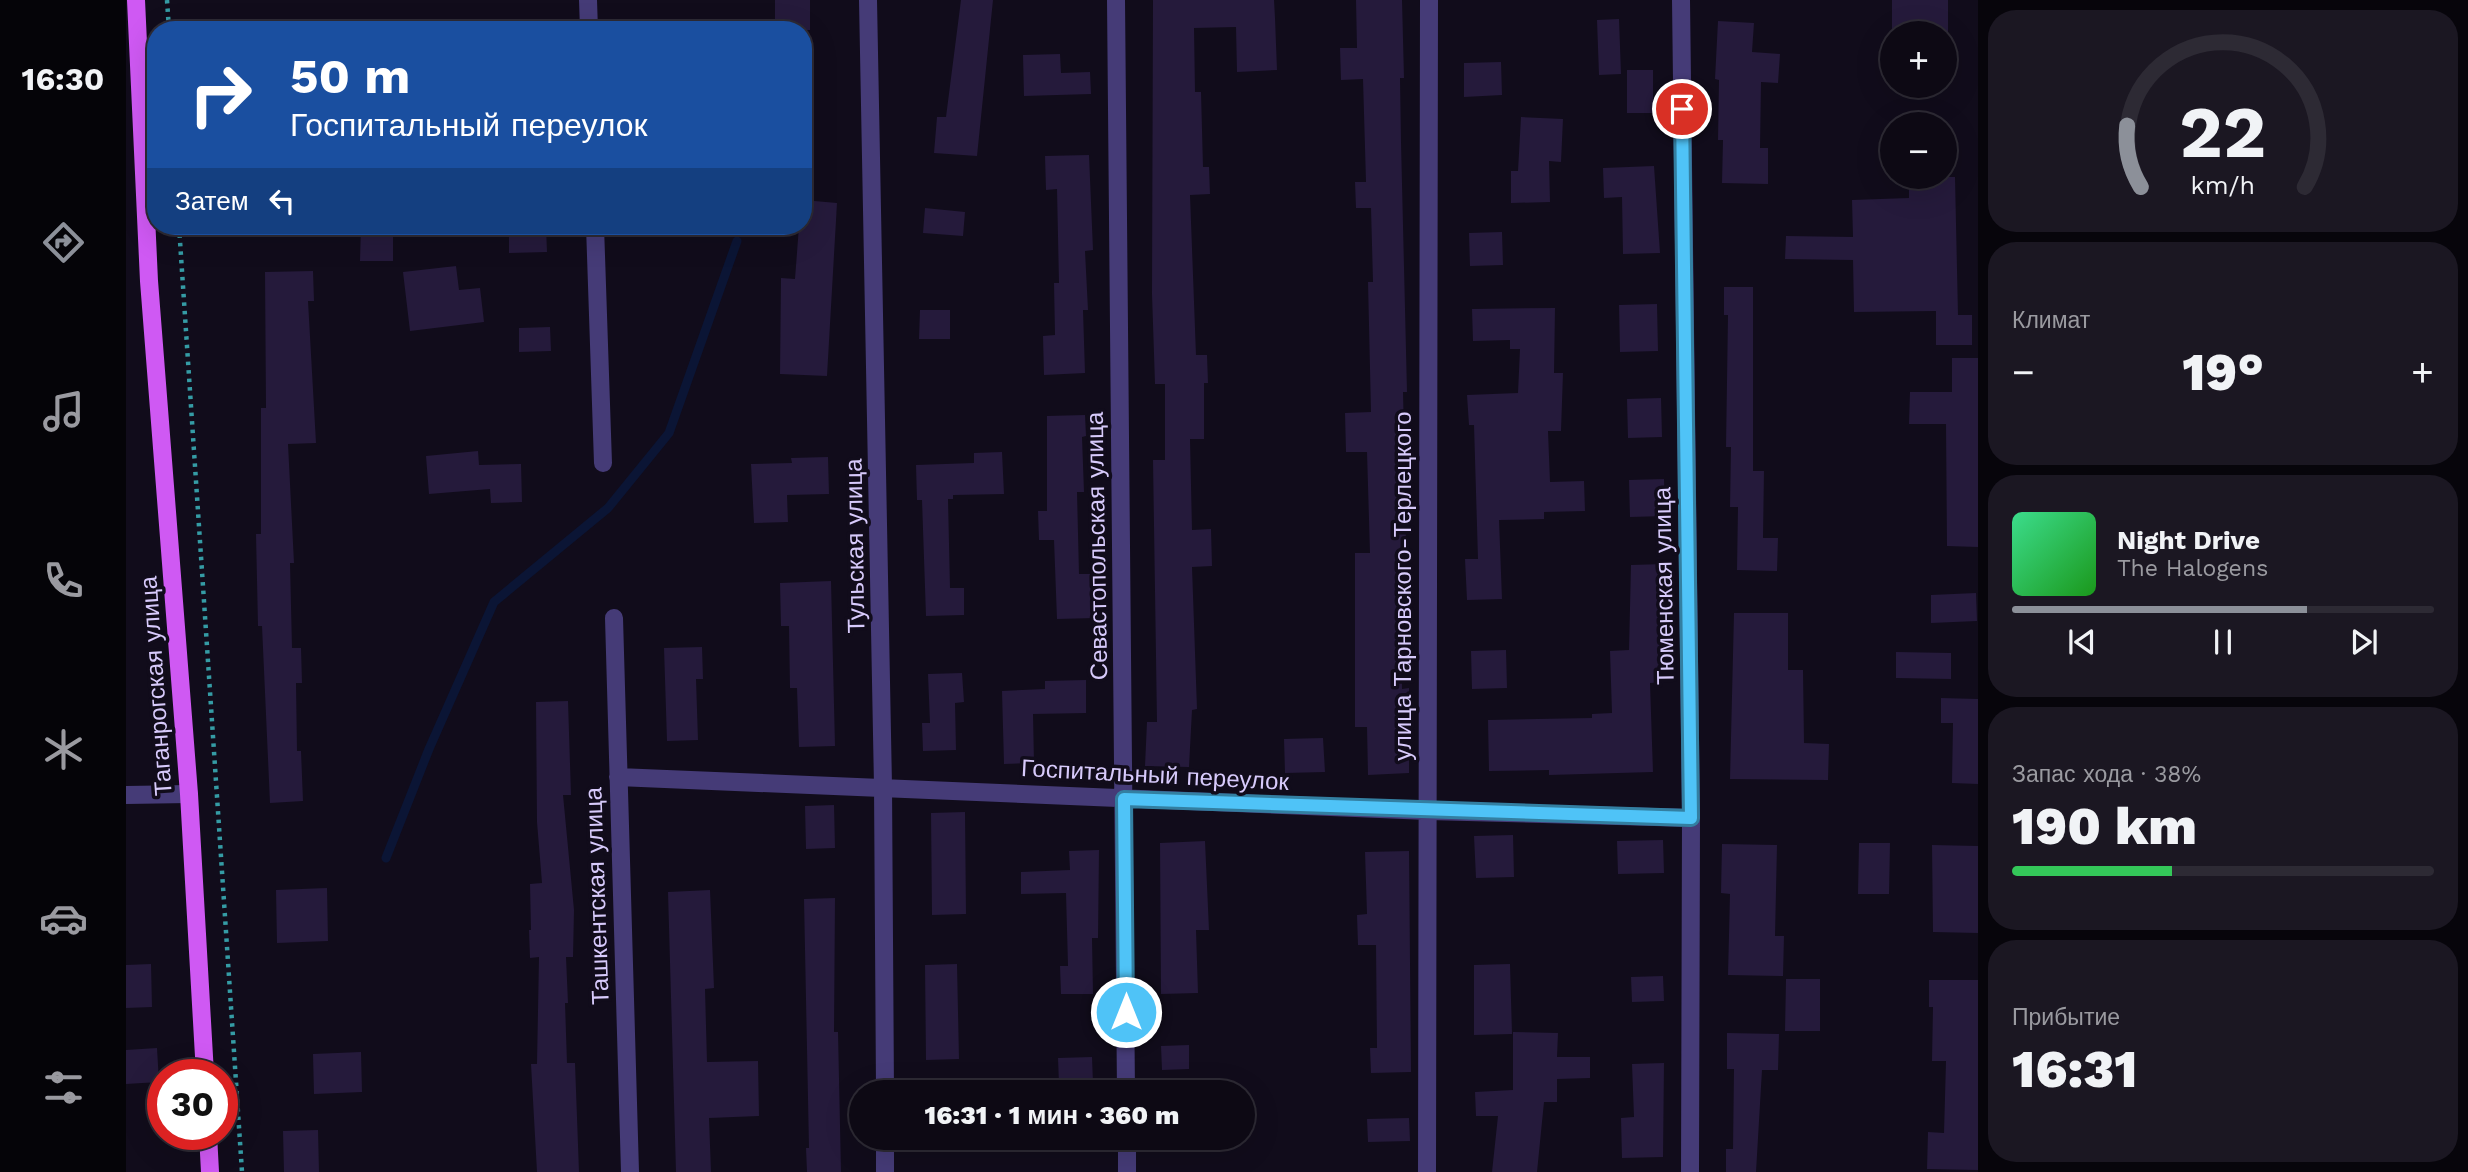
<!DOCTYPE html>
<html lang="ru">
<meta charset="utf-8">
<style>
body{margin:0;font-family:"Work Sans",sans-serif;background:#1b1722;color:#f1f3f6;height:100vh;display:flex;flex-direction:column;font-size:26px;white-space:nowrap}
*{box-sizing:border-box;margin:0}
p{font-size:23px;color:#9a9aa0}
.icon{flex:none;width:38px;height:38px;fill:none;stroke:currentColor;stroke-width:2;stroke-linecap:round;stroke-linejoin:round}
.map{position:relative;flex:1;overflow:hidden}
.drawer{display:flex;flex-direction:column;gap:10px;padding:10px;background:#07050b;width:490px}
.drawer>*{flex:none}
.top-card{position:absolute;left:21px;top:21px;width:665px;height:214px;border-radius:28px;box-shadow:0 7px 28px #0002,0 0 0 2px #2d2a34;background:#1a4fa0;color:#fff;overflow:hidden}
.buttons{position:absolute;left:1754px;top:21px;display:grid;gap:14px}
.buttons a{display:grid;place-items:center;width:77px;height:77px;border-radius:50%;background:#0d0914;box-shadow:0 7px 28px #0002,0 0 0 2px #2d2a34;font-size:35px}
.speed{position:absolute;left:21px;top:1059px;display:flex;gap:14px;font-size:35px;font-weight:700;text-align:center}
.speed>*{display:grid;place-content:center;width:91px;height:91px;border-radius:50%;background:#0d0914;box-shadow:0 7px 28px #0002,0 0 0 2px #2d2a34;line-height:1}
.speed .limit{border:10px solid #d22;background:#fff;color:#111}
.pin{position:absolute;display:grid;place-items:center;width:60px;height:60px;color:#fff;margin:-30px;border:4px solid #fff;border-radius:50%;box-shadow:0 2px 7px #0007}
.me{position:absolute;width:77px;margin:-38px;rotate:0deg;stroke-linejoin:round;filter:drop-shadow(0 0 5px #0008)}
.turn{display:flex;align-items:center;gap:24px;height:147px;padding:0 28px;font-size:32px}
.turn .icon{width:91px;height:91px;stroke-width:2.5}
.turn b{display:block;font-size:49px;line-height:60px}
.then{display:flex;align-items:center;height:66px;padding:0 28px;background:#0003;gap:14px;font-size:26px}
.big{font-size:52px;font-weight:800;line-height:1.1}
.drawer .widget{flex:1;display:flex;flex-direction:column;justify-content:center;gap:10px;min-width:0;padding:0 24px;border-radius:28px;background:#1b1722}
.drawer .dial{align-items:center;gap:0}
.dial svg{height:182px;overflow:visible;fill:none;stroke:#2d2a34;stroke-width:7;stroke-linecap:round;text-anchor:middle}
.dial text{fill:#f1f3f6;stroke:none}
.song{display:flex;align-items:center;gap:21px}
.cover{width:84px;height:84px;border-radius:10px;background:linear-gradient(135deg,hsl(150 70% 55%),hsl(120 70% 35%))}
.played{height:7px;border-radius:4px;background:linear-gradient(90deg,#8c9099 70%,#2d2a34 70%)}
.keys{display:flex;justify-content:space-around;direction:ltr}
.heat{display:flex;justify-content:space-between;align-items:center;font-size:38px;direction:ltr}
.charge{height:10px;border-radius:5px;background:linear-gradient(90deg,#34c759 38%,#2d2a34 0)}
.trip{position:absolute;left:723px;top:1080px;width:406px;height:70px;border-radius:35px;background:#0d0914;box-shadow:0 7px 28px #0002,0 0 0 2px #2d2a34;font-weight:800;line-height:70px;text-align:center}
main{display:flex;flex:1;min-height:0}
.menu{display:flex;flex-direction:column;width:126px;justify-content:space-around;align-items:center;background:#050408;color:#9a9aa0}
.menu .icon{width:49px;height:49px}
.menu .current{color:#8c9099}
.menu b{font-size:32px;color:#f1f3f6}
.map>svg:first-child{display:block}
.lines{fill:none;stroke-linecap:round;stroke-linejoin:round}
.stream{stroke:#0b1535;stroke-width:9}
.building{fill:#251a3b}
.path{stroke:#359ca5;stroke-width:4.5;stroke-dasharray:3.5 5;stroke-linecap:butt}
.minor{stroke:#453b77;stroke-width:18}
.major{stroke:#cf59f3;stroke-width:18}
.route-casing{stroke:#337fa1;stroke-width:18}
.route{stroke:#4fc3f7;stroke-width:12}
.labels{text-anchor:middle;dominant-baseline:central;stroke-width:7;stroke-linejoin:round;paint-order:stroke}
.street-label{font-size:24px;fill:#d7cafb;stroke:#110c1b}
</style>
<main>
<nav class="menu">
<b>16:30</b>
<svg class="icon current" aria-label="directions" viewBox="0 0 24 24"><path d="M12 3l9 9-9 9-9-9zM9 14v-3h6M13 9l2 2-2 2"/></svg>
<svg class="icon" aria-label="music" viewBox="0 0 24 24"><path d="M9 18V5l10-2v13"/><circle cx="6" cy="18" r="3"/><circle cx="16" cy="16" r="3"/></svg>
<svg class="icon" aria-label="phone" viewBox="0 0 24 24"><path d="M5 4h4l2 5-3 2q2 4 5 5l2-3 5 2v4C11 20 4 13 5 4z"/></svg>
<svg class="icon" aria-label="climate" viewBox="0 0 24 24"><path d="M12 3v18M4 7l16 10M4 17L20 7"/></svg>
<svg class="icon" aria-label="car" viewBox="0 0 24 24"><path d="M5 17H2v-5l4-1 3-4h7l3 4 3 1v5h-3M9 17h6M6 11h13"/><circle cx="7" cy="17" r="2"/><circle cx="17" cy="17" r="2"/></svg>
<svg class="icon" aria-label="filters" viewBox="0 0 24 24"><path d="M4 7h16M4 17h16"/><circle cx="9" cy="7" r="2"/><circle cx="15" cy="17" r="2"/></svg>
</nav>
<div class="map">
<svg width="1852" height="1172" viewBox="0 0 1852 1172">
<rect width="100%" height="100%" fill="#110c1b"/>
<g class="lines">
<path class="stream" d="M260 858 303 749 368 602 482 508 543 433 611 241"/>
</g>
<path class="building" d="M649 0H684V30H649Z
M835 0H867L851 156 808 153 811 117H820Z
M1027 0H1148L1149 18 1151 70 1111 72 1110 27 1068 28 1069 92H1075L1077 167H1083L1084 194 1064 195 1070 355H1081L1082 383H1078V439H1064L1066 530 1085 529 1086 566 1066 567 1071 709 1066 710 1063 767 1019 766 1021 722H1031L1027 460H1039V384H1029L1026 294Z
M1230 0H1276L1278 78H1274L1275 142 1281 392H1277L1280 518 1279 597H1275L1276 689 1283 688V773L1242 775 1241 727H1229V553H1244L1241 452H1220L1219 413 1245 412 1242 282H1247L1245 208H1230L1229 182H1240L1237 79 1215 80 1214 48H1231Z
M1766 0H1822V33H1766Z
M1493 19 1495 74 1473 75 1471 20Z
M1592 21 1628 23 1626 52 1654 54 1652 83 1635 82 1634 148H1642V184L1596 183 1597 140H1592L1593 80 1589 79Z
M934 54 935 73 964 72 965 94 898 96 897 55Z
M1375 62 1376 95 1338 97V63Z
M1501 70H1527V113H1501Z
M1395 117 1437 119 1435 162 1423 161 1424 202 1385 203V171H1392Z
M963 155 967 250 959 251 962 310H957L959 373 918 375 917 336 929 335 928 283H933L931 189 920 190 919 156Z
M1528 166 1534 253 1497 254 1496 197 1478 198 1477 168Z
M1783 177H1829L1832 315H1846V345H1810V311L1728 312 1727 260 1659 259 1660 236 1727 237 1726 200 1783 198Z
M677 200 711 203 701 376 654 374 655 278 669 279 673 226H677Z
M799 208 839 212 837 236 797 233Z
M235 226H267V261H234Z
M383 226H420L421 252 383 253Z
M1376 232 1377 265 1344 266 1343 233Z
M330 266 333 290 354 288 358 322 284 331 277 272Z
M187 271 188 301H182L190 443 162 444 168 563H164L166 648H175L176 683H170L171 751H175L177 801 144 803 136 626H132L130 534H135V408H140L139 272Z
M1598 287H1627V471H1638L1637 538H1652L1651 571 1611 570 1612 507H1604L1605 447H1600L1602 315H1598Z
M1531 304 1532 351 1494 352 1493 305Z
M1429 308 1428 373H1437L1435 431H1422L1424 482 1458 481 1459 511 1418 512V519L1373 520 1376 599 1341 600 1339 559H1352L1348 425H1343L1341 395 1392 393 1394 349H1384V340L1347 341 1346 309Z
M794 310H824V339H793Z
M424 327 425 351 393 352V328Z
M1826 358H1852V547L1821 546 1820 424H1783L1784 392H1826Z
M1535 398 1536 437 1502 438 1501 399Z
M959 415 960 436 956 437 958 492H951L953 574H968L969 618 931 619 928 540H913L912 511H921V416Z
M352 451 353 465 395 464 396 502 365 503 364 489 303 494 300 456Z
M876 452 878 494 827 495V499H822L824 588H838V615L800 616 796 500H791L790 465 848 463V453Z
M702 457 703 494 661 495 662 522 628 523 625 464 666 463 665 458Z
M1538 479 1539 516 1504 517 1503 480Z
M1538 564 1539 682 1524 683 1527 772 1423 775V770L1363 771 1362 720 1466 718V714L1486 713 1484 651 1503 650 1505 565Z
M705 581 709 746 673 747 671 688H664L663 626H655L654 583Z
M1850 593 1851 621 1805 623V595Z
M1608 613H1662V670H1677L1678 743 1703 744 1702 780 1604 779Z
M576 647 577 679H570L572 740 541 741 538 648Z
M1380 650 1381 688 1346 689 1345 651Z
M1770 652 1825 653V679L1770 678Z
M836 673 838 702 829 703 830 750 797 751 796 723H804L802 674Z
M960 680V713L907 714 908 763 878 764 876 691 919 689V681Z
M1815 698 1852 699V784L1826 783 1827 723H1815Z
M442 701 445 795H437L448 910 447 957H440L442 1003H439L441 1063H449L453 1172H411L405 1064H411L413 957 404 958 403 930H405L404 884 416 883 411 822 410 702Z
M1197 738 1199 772 1159 773 1158 739Z
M708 805 709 848 680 849 679 806Z
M839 812 840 914 806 915 805 813Z
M1387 835 1388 877 1350 878 1348 836Z
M1537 840 1538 873 1492 874 1491 841Z
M1079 841 1083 930H1070L1072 993 1035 994 1034 843Z
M1733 843H1764L1763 894H1732Z
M1596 844 1651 845 1649 936H1658L1657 976 1602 975 1604 894 1595 893Z
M1806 845 1852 846V933L1807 932Z
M973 850 972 938H966L967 994H935L934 966H942L940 893 895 894V872L944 870 943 851Z
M1283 851 1285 1072 1245 1073 1244 1048H1251L1250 945H1232L1231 915 1241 914 1239 852Z
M201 888 202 941 151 943 150 890Z
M584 890 588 988 579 989 581 1062 632 1061 633 1116 583 1118 585 1172H550L542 892Z
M709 898 708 1032H712L715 1172H681L680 1148H683L678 899Z
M25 964 26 1007 0 1008V965Z
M831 964 833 1059 800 1060 799 965Z
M1384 964 1386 1034 1348 1035V965Z
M1537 976 1538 1001 1506 1002 1505 977Z
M1660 979H1694V1031H1659Z
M1803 980H1852V1170L1801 1169 1802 1132 1818 1133 1820 1061H1806L1807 1007H1803Z
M1387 1032 1432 1033 1431 1057H1464V1078L1431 1079V1102H1418L1411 1172H1366L1372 1116H1350L1349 1092 1387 1090Z
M1601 1033 1653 1034 1652 1070H1636L1630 1172H1600V1149H1607L1608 1069H1601Z
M1063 1045V1069L1036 1070 1035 1046Z
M31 1048 33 1082 0 1084V1050Z
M235 1052 236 1092 188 1094 187 1054Z
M966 1057 967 1083 933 1084 932 1058Z
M1538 1063 1537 1157 1496 1158 1495 1118 1508 1117 1506 1064Z
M1283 1118 1284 1141 1242 1142 1241 1119Z
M192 1130 193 1172H158L157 1131Z"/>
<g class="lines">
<path class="path" d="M41 0 43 30
M53 226 116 1172"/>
<path class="minor" d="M462 0 463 30
M742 0 757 786 759 1092
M990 0 1000 1092
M1555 0 1565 818 1564 1172
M469 226 477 463
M488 618 504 1172
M492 777 1302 811 1565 818
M0 795 63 794
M759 1138V1172
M1001 1138V1172
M1301 1172 1303 0"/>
<path class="major" d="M10 0 23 281 63 794 79 1074
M82 1134 84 1172"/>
</g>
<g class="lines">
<g class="route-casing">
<path id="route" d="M1000 1012 998 799 1565 818 1556 109"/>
</g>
<use href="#route" class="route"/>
</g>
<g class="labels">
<g class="street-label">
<text transform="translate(729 546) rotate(-91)">Тульская улица</text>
<text transform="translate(971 546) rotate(-91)">Севастопольская улица</text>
<text transform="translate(1277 586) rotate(-90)">улица Тарновского-Терлецкого</text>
<text transform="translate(1538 586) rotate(-91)">Тюменская улица</text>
<text transform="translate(30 686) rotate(-94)">Таганрогская улица</text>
<text transform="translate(1029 775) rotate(3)">Госпитальный переулок</text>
<text transform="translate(471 896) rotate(-92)">Ташкентская улица</text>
</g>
</g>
</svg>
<div class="buttons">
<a>+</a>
<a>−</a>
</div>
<div class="speed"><div class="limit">30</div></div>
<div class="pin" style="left:1556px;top:109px;background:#d93025"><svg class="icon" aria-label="arrive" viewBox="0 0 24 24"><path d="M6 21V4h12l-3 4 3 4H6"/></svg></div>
<svg class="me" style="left:1000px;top:1012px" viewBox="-20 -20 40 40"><circle r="17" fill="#4fc3f7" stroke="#fff" stroke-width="3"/><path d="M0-11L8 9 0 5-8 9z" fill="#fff"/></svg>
<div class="trip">16:31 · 1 мин · 360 m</div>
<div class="top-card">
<div class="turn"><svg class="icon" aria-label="right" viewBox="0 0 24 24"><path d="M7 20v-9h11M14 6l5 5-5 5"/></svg><div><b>50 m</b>Госпитальный переулок</div></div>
<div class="then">Затем<svg class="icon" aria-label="left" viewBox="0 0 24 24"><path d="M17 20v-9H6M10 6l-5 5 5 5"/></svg></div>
</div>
</div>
<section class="drawer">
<div class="widget dial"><svg viewBox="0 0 100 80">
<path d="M14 69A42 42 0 1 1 86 69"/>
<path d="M14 69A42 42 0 0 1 8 42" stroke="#8c9099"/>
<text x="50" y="56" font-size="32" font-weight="700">22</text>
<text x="50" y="72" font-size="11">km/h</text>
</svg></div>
<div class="widget"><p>Климат</p>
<div class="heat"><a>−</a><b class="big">19°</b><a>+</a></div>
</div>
<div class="widget">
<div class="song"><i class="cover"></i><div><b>Night Drive</b><p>The Halogens</p></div></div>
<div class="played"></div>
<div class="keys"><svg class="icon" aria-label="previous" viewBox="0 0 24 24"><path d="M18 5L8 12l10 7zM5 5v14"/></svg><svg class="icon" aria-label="pause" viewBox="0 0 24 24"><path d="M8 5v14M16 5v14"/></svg><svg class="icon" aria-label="next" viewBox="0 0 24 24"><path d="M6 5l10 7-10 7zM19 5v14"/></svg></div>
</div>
<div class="widget"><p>Запас хода · 38%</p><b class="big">190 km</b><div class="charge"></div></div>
<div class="widget"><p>Прибытие</p><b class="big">16:31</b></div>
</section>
</main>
